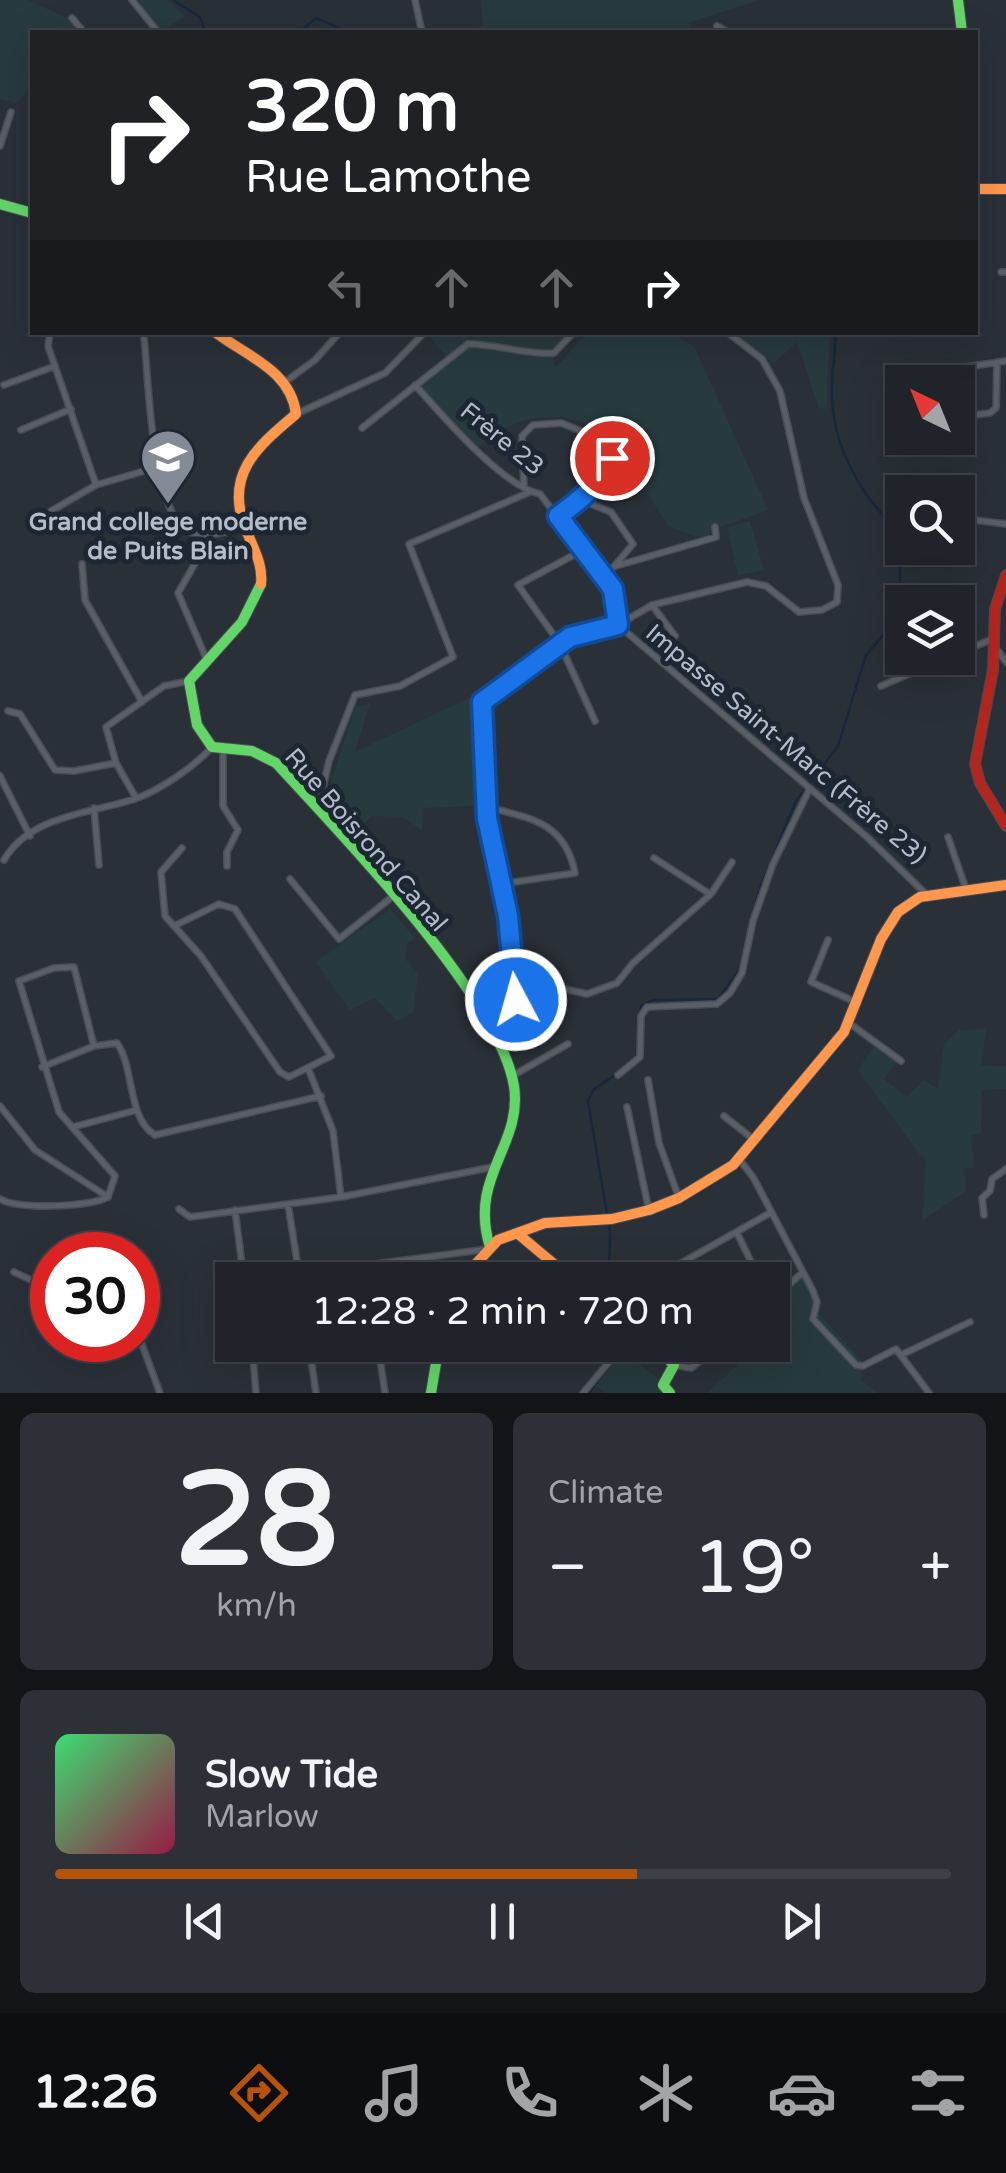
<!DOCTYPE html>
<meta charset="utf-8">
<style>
body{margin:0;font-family:"Varela Round",sans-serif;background:#2d3036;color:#f1f3f6;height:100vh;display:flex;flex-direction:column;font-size:38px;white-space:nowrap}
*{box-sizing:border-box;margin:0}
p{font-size:32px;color:#a2a4a8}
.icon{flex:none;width:55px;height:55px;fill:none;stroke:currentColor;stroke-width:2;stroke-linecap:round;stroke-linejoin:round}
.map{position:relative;height:1393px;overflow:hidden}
.details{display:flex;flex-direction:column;gap:20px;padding:20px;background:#121417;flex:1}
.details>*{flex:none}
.banner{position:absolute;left:30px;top:30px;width:948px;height:305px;border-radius:0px;box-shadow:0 10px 40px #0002,0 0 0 2px #3d4147;background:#202124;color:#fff;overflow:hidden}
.needle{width:65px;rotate:317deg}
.fabs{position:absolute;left:885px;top:365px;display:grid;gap:20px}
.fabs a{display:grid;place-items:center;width:90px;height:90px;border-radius:0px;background:#20242a;box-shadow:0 10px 40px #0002,0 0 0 2px #3d4147;font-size:50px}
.speed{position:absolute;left:30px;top:1232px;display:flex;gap:20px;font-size:50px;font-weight:700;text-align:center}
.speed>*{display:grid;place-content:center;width:130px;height:130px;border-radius:50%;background:#20242a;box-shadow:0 10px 40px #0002,0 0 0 2px #3d4147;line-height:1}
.speed .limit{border:15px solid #d22;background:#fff;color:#111}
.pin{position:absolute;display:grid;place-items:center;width:85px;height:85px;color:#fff;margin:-42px;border:5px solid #fff;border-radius:50%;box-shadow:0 2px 10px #0007}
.me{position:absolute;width:110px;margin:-55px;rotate:354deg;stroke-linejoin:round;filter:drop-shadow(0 0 8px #0008)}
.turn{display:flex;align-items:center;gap:35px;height:210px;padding:0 50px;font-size:45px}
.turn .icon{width:130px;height:130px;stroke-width:2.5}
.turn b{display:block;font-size:70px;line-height:85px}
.lanes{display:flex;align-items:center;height:95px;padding:0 50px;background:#0003;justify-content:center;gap:50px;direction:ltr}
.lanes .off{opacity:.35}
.big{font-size:75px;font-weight:600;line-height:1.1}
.details .widget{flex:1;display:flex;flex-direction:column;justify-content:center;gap:15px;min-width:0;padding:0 35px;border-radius:15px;background:#2d3036}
.details .dial{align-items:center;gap:0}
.dial b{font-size:130px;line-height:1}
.song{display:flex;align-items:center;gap:30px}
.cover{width:120px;height:120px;border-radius:15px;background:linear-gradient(135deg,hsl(140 70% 55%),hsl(340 70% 35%))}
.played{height:10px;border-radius:5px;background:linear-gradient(90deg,#b45309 65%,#3d4147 65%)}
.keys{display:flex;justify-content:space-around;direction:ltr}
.heat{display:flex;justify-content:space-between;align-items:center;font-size:55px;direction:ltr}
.details .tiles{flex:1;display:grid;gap:20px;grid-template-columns:1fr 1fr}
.widget:last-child{grid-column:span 2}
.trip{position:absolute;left:215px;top:1262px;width:575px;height:100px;border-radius:0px;background:#20242a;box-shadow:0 10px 40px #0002,0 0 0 2px #3d4147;font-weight:600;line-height:100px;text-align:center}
.tabs{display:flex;height:160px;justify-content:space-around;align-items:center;background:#0d0e11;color:#a2a4a8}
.tabs .icon{width:70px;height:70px}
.tabs .active{color:#b45309}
.tabs b{font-size:45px;color:#f1f3f6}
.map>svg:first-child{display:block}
.green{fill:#273a3e}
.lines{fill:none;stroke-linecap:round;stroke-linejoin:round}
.stream{stroke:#19273c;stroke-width:2.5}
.street-casing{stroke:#484c55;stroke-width:8}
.fast-casing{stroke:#484c55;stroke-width:12}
.slow-casing{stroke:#484c55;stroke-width:12}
.jam-casing{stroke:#484c55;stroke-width:12}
.street{stroke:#5a5e66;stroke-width:5}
.fast{stroke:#63d668;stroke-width:10}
.slow{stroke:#ff974d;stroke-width:10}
.jam{stroke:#b3261e;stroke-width:10}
.route-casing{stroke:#114b97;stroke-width:25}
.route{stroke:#1a73e8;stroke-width:18}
.labels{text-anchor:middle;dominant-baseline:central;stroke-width:10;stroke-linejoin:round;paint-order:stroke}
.street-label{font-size:25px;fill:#b4bcc9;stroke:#1d2633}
.poi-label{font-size:25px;font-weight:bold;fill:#b4bcc9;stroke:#1d2633}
</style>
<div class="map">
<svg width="1006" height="1393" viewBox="0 0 1006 1393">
<rect width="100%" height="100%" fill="#2a3038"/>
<path class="green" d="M0 0H28L78 23 80 32H32V86L17 103 0 99Z
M133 0H167L185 16 161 32Z
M481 0H760L688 23 691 32H471L483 24Z
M427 333H568L552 351 555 368 587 333H673L695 348 768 510 712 530 703 539 668 526C655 507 622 446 607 435 567 405 510 415 478 448L418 385 447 358Z
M733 333H821L829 338 827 407 819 409 797 342 774 363Z
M750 521 764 570 738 575 727 527Z
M477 694 481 806 423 808 422 830 402 817 372 816 349 838 323 807 355 707 370 703 355 752Z
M390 909 415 938 407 944 405 958 418 975 413 1013 397 1021 375 998 350 1010 316 962Z
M986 1029 981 1065 1006 1066V1089L982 1090 981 1133 972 1135 974 1167 964 1169 966 1191 922 1221 926 1163 858 1070 874 1046 897 1062 884 1079 907 1097 924 1080 938 1089 944 1044 959 1030Z
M803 1277 815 1293 818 1313 865 1364 860 1379 878 1393H707L759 1345H772L773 1332 783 1322 773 1303Z
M615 1345H635L627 1356 659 1379 655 1385 666 1393H605L596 1386 610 1369Z"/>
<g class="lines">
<path class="stream" d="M173 0 200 17 205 32
M300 32 316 18 348 32
M742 959 760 888 796 801 838 746 866 655 900 616V532C860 497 830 442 832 387 832 369 836 351 835 332
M638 1045 641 1006 653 1000 718 999 741 967
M609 1280 610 1232 588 1101 593 1090 618 1073
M609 1358V1345
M589 1393 602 1374"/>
<g class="street-casing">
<path id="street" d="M132 0 158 32
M415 0 421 28
M72 18 84 32
M717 26 727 32
M0 146 11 112
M975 200V225
M1001 272H1006
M50 332 48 346 96 485
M144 338C149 379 150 514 190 532 206 540 227 531 244 526
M887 379 1006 361
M285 382 315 360 340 332
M4 385 55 366
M415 385C442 415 502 486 540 494L613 589 618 622
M296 414 385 373 425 332
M958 417 990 413 996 408 997 362
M362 428 468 344C498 344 524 355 554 353L574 332
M21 430 71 409
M899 447 949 438
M942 481V492
M905 483 911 492
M524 487 522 436 533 425 561 423 601 439 612 458 581 500 611 512 633 544 605 577
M51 511 96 485 158 467
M559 515 581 500
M958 518 1006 524
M206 536 204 548 178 593 206 658
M583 550 518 585 560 644 595 721
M82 564 85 600 142 702
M616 566 716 537 715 527
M652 605 675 636
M618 625 867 837 927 895
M993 644 1006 662
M958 653 993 639
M881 686 946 658
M8 711 20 714 55 770 74 771 116 763
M223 748V806L238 830 227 852V866
M0 776 30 836
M136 798 116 763 106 727 164 686 189 681
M487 807C530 818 565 822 575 873L501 884
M94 808 99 865
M318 809 329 761 355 695 400 686 453 657 409 544 530 492
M948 837 966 889
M654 858 710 894
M4 860C30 815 92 813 135 799 160 790 194 767 212 747
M290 879 339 939 392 897
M174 926 219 904 235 909 331 1056 289 1077 280 1072 201 956 165 916 161 872 182 848
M828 940 811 982 858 1003
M516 1000 551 986 587 994 617 983 633 963 711 894 732 862
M849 1023 901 1061
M503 1050 519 1032 509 916 487 819 484 697 570 637 618 625 652 605 747 582 766 586 799 612 822 610 837 602 838 585 804 498 780 391 762 359 727 332
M42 1067 94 1046 117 1043C135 1069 127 1118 155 1135L321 1096
M308 1068 333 1131 341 1197
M618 1075 640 1057 641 1016 647 1007 717 1004 730 993 742 973 753 921 773 864 809 790
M512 1076 568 1044
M648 1080 659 1143 679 1198
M0 1106 35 1150 108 1197 115 1176 59 1112 19 981 54 968 74 967 94 1046
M627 1107 649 1210
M724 1116 753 1139
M73 1127 137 1110
M739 1159 753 1177 813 1291 817 1302 813 1319 856 1365 863 1366 896 1349 929 1393
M0 1199C19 1210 89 1207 108 1197
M288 1204 300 1280
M179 1209 190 1217 341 1197 493 1167
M235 1210 244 1280
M984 1215 982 1198 990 1191 992 1179 1006 1169
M737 1233 760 1280
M98 1246 104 1255
M14 1272 52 1290
M254 1280 488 1249
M651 1280 770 1213
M732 1280 752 1266
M772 1300 803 1272
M138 1334 160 1393
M252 1345 256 1393
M309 1345 316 1393
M378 1345 385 1393
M254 1349 291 1345
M901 1355 970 1322
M674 1365 691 1368 720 1345
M583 1393 623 1345"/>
</g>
<g class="fast-casing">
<path id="fast" d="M958 0 962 32
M0 204 32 213
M261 584 242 622 189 681 197 725 212 747 252 751 276 763C340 833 499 996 514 1086 523 1146 468 1176 490 1247
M654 1345 674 1365 663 1385 670 1393
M431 1393 439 1345"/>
</g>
<g class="slow-casing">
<path id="slow" d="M975 189H1006
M215 332C246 356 291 370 296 414 258 446 222 475 247 532 254 550 263 564 261 584
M517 1233 573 1280
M461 1280 498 1240 545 1223 612 1219 649 1210 679 1198 733 1165 844 1032 881 939 898 912 920 897 1006 885"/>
</g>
<g class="jam-casing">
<path id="jam" d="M1006 575 995 609 993 670 975 764 980 783 1006 826"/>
</g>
<use href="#street" class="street"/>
<use href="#fast" class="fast"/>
<use href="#slow" class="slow"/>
<use href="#jam" class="jam"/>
</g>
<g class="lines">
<g class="route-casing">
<path id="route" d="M516 1000 508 916 487 818 482 702 570 637 618 625 613 589 558 516C578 502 603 482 612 458"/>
</g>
<use href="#route" class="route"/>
</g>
<defs>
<g id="university-pin" transform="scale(2.875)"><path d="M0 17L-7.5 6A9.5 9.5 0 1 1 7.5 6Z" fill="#848b96" stroke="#1d2633"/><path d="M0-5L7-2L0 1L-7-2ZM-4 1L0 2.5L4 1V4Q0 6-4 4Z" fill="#fff"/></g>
</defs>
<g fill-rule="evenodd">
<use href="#university-pin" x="168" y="457"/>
</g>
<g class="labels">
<g class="street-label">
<text transform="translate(502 439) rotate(39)">Frère 23</text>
<text transform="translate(786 744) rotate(40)">Impasse Saint-Marc (Frère 23)</text>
<text transform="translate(366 840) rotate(49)">Rue Boisrond Canal</text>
</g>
<g class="poi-label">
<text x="168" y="522">Grand college moderne<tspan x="168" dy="29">de Puits Blain</tspan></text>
</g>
</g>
</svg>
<div class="fabs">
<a><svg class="needle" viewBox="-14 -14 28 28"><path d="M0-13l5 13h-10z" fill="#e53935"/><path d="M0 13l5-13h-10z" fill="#a2a4a8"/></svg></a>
<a><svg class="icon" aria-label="search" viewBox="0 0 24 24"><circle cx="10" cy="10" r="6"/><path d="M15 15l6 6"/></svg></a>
<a><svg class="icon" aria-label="layers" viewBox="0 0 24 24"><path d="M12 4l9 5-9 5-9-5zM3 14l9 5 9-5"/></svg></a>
</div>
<div class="speed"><div class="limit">30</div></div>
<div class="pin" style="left:612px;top:458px;background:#d93025"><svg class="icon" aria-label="arrive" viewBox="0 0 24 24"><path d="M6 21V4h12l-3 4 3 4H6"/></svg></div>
<svg class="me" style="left:516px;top:1000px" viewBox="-20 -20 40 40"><circle r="17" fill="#1a73e8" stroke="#fff" stroke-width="3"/><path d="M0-11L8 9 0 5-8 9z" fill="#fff"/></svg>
<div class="trip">12:28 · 2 min · 720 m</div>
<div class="banner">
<div class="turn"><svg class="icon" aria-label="right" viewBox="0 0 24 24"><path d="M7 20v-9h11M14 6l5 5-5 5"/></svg><div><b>320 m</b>Rue Lamothe</div></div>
<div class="lanes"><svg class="icon off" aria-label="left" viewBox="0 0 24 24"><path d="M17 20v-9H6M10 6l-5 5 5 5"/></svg><svg class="icon off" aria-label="ahead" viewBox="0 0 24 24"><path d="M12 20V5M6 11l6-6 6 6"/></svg><svg class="icon off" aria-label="ahead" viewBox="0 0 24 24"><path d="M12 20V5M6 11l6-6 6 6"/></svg><svg class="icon" aria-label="right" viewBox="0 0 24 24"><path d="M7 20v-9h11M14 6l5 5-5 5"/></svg></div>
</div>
</div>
<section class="details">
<div class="tiles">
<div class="widget dial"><b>28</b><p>km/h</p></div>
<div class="widget"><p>Climate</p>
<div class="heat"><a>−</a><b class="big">19°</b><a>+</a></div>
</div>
<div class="widget">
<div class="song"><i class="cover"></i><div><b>Slow Tide</b><p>Marlow</p></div></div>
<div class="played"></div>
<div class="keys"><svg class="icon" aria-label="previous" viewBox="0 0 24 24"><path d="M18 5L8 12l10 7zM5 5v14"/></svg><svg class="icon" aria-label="pause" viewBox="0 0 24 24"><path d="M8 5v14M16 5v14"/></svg><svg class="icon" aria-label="next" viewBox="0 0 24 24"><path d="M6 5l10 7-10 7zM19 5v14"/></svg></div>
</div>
</div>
</section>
<nav class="tabs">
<b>12:26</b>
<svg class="icon active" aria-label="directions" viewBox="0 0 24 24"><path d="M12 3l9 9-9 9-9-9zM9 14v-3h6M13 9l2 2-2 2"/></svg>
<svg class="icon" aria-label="music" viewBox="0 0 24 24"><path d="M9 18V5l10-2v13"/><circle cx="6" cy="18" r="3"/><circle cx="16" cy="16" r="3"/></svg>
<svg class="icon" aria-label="phone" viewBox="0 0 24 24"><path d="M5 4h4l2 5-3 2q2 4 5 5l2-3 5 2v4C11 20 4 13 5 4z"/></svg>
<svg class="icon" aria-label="climate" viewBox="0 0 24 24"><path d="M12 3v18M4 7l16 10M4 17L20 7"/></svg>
<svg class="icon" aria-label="car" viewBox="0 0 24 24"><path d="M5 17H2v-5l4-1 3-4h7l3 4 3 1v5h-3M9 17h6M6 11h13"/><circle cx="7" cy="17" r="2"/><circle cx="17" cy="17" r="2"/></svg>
<svg class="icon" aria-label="filters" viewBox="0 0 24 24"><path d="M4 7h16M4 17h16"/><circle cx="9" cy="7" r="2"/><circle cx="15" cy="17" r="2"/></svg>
</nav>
